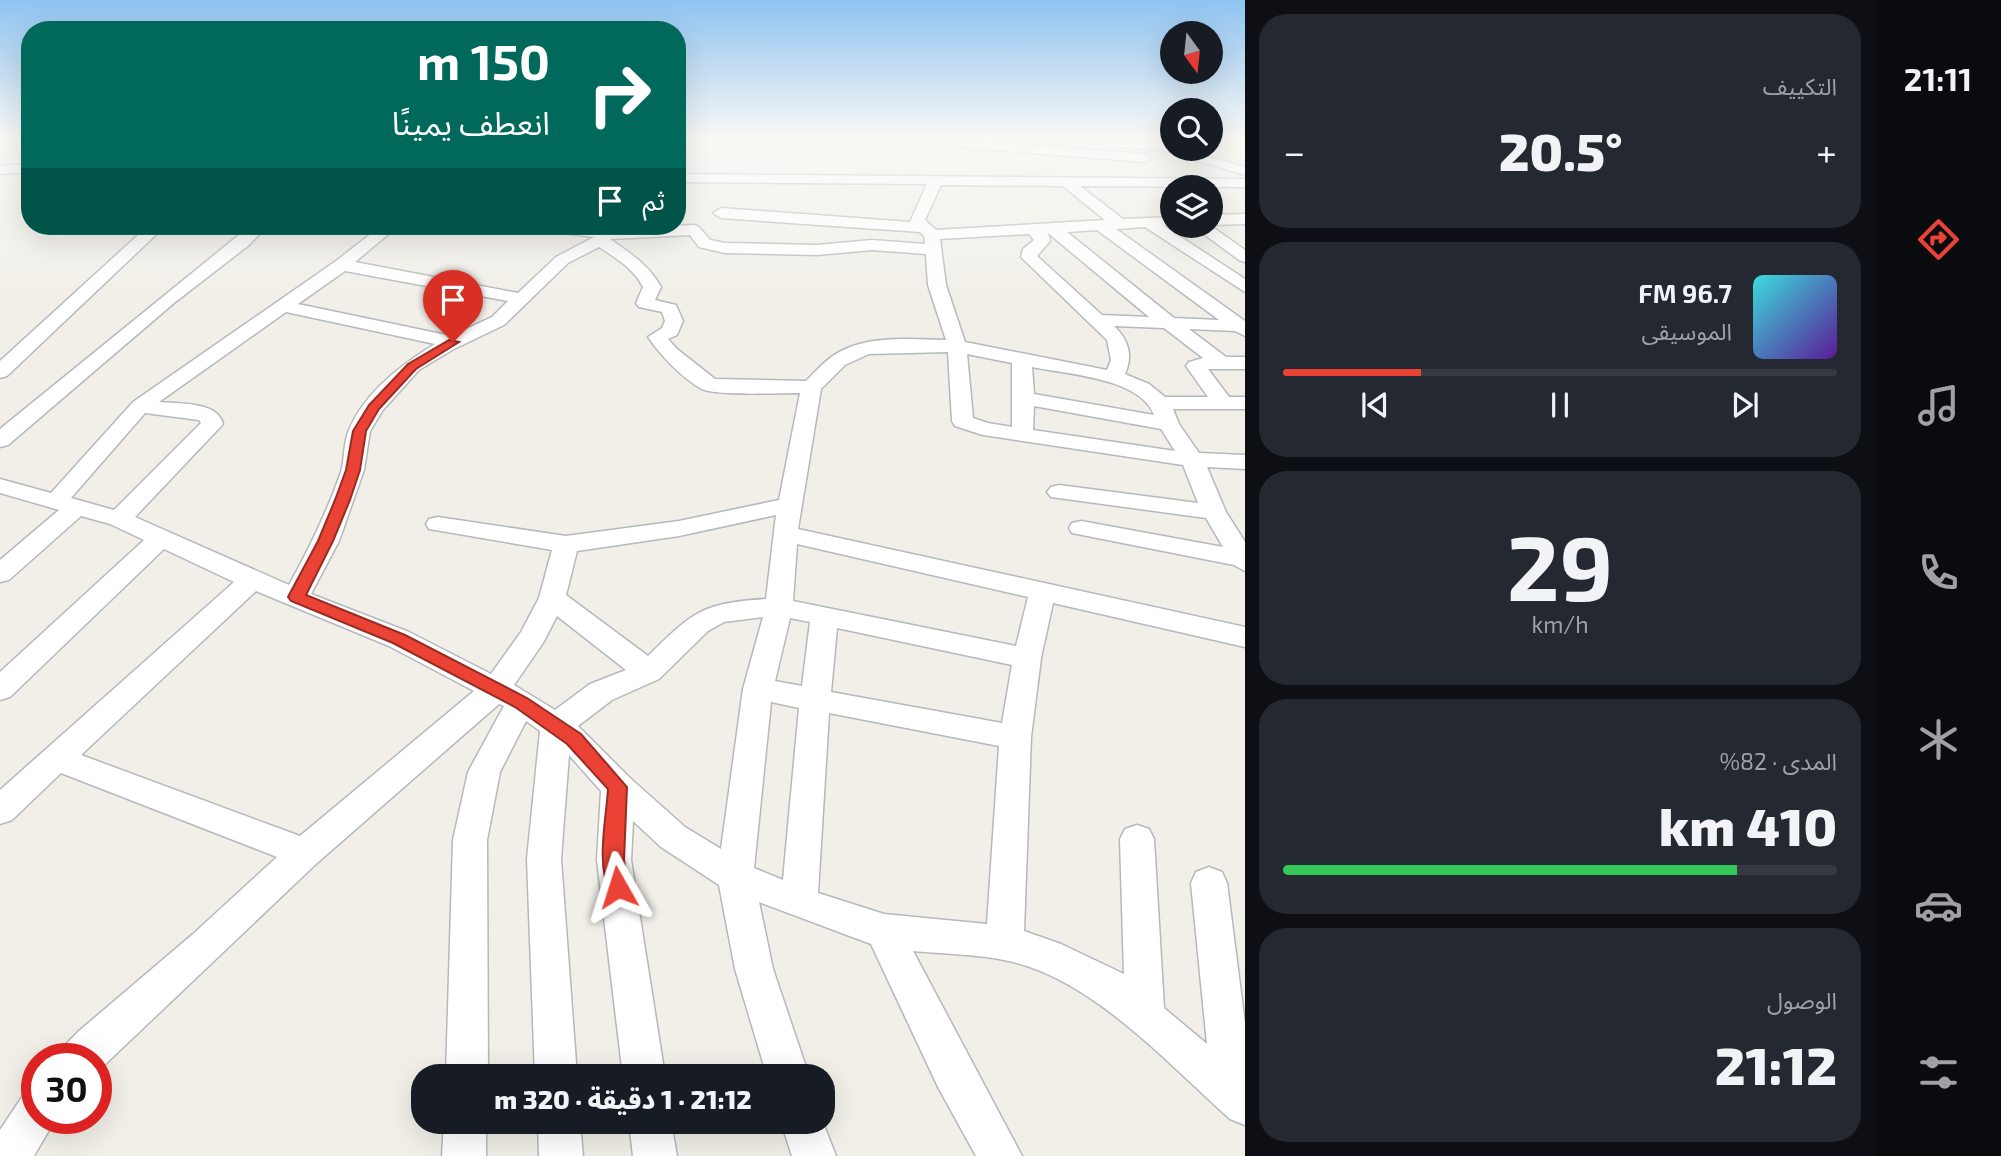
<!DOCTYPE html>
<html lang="ar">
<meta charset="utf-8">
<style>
body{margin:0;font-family:"Exo 2","Noto Sans Arabic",sans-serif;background:#242831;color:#f1f3f6;direction:rtl;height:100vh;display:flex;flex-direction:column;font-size:26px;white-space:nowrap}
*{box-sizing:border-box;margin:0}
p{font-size:23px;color:#9ea1a6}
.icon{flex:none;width:38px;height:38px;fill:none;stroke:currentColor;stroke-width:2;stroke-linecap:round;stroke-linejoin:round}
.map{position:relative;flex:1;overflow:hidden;direction:ltr}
.details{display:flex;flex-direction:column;gap:14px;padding:14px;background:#0d0f14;width:630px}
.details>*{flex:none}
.guide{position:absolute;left:21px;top:21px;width:665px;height:214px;border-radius:28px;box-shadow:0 7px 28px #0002;direction:rtl;background:#00695c;color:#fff;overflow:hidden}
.needle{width:46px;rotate:165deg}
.fabs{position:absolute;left:1160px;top:21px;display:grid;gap:14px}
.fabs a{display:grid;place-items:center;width:63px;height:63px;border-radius:50%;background:#171b24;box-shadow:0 7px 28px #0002;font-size:35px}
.speed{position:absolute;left:21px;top:1043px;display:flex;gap:14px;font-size:35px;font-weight:700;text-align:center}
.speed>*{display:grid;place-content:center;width:91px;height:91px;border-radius:50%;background:#171b24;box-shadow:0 7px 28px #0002;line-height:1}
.speed .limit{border:10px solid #d22;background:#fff;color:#111}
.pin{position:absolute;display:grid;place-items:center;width:60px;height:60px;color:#fff;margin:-72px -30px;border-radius:50% 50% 50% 0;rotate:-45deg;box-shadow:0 0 7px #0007}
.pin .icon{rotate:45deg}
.me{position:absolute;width:77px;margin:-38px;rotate:354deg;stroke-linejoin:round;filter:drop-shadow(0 0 5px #0008)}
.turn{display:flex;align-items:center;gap:24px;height:147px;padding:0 21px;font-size:32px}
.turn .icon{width:91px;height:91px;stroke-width:2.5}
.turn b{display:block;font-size:49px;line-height:60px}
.then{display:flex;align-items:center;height:66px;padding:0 21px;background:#0003;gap:14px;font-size:26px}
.big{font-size:52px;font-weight:800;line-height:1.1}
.details .widget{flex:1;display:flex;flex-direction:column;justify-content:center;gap:10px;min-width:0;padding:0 24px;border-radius:28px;background:#242831}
.details .dial{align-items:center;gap:0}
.dial b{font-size:91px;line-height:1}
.song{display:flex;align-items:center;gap:21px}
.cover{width:84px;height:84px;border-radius:10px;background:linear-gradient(135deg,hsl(180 70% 55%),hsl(270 70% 35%))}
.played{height:7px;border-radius:4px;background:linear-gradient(90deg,#ea4335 25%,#363941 25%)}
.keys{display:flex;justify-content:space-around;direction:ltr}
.heat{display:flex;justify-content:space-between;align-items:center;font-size:38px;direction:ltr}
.charge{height:10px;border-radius:5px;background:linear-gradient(90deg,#34c759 82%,#363941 0)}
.trip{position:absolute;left:411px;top:1064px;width:424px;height:70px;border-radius:28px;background:#171b24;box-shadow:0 7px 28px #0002;font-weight:800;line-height:70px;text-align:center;direction:rtl}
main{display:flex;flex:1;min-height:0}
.tabs{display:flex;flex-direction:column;width:126px;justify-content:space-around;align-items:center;background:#090b0e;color:#9ea1a6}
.tabs .icon{width:49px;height:49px}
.tabs .selected{color:#ea4335}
.tabs b{font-size:32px;color:#f1f3f6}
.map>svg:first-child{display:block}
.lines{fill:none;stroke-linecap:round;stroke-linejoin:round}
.minor-casing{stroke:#b5b8bc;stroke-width:3}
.minor{fill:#fff;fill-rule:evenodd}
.route{fill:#ea4335;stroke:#982c22;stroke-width:2}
</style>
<main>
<nav class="tabs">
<b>21:11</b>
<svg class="icon selected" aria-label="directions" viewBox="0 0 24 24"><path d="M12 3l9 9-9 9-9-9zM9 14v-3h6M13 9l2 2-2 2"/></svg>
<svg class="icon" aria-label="music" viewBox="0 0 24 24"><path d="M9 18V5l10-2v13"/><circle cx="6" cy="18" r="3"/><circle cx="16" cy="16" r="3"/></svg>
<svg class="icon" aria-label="phone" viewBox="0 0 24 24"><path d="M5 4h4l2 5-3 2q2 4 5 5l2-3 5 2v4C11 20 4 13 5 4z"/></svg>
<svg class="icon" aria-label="climate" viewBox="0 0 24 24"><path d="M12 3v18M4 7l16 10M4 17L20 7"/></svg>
<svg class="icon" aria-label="car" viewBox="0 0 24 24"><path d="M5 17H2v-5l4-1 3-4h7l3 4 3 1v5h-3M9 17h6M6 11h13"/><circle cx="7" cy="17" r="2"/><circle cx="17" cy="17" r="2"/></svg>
<svg class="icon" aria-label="filters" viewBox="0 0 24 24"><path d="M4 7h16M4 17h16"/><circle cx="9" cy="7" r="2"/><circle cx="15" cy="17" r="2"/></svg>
</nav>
<section class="details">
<div class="widget"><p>التكييف</p>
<div class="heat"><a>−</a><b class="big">20.5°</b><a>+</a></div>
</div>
<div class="widget">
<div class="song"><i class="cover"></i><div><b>96.7 FM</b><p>الموسيقى</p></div></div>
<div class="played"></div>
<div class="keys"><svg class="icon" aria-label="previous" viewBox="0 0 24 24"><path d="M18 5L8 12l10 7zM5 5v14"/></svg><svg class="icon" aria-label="pause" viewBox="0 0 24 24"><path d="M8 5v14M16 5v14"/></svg><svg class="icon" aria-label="next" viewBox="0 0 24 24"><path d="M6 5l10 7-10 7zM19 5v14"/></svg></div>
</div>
<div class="widget dial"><b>29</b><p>km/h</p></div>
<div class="widget"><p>المدى · 82%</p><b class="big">410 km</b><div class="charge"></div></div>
<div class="widget"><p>الوصول</p><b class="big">21:12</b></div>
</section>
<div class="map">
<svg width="1245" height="1156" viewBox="0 0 1245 1156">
<rect width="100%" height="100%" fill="#f1efe8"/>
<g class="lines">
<g class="minor-casing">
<path id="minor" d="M963 140 1145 154 1152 158 1145 162 958 147V141Z
M1125 140 1172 143V149H1182L1245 167V175L1162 150 1120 147V141Z
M30 164V172L0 174V166Z
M677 174 1245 179V187L1080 186 1123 219 1172 217V225L1164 226 1245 279V292L1145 227 1116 229 1245 321V336L1235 331 1189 329 1226 357H1245V369H1208L1229 397H1245V409H1173L1179 424 1199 453 1245 455V469L1207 467 1226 512 1245 542V571L1234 565 1072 533 1069 528 1072 523 1081 521 1223 547 1206 518 1051 497 1047 492 1051 487 1059 485 1198 503 1183 465 983 435 955 426 952 421 948 352 869 354 845 365 821 389 798 529 1245 627V647L1053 603 1041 658 1031 737 1024 931 1061 944 1124 974 1120 839 1125 829 1137 825 1149 829 1154 839 1164 1008 1207 1044 1191 883 1196 872 1209 867 1222 872 1227 883 1245 1024V1125L1230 1119C1167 1063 1090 976 1004 960 975 954 943 954 913 951L1022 1156H976L938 1087 871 944 759 902 773 969 809 1076H767L735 969 719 885 661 847 633 821 631 860 665 1076H623L597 860 601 791 569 755 561 859 577 1076H535L527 859 540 731 526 721 500 772 487 840 488 1076H446L453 840 468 772 504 706 499 704 317 863 96 1073V1059H61L66 1044 79 1031 193 934 277 857 61 773 12 820 0 824V790L234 582 164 549 10 697 0 700V672L144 540 110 524 81 516 9 580 0 582V560L59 510 0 493V479L51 493 133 402 336 261 381 226H398L355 262 518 293 556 257 594 237 545 231 537 226H579L606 229 694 225 699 227 710 240 725 243 817 245 872 240 925 244 924 236 920 232 721 218 713 213 721 208 910 222 927 184 677 182ZM941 185 1063 186 1105 220 936 230 925 220ZM1097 230 1219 320 1174 318 1067 232ZM1048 233 1149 317 1102 315 1037 256 1050 241ZM1029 234 1034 240 1023 249 1021 257 1107 340 1111 360 1107 370 965 342 946 285 940 239ZM690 235 699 247 725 253 817 255 872 250 926 254 928 285 946 340C909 339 861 334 830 358 821 365 814 373 806 381L715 379 677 349 668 339 677 335 683 321 676 305 655 300 661 287C649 265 630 253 610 239ZM599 247C616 258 634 269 643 287L636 303 639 307 662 312 665 321 662 328 648 337C661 356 682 378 702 389 716 396 781 393 800 393L779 500 679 521 566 536 438 517 429 519 426 524 429 529 552 550 539 598 521 632 491 674 409 632 311 594 339 541 364 470 370 431 383 410 419 370 452 350 504 325 568 263ZM345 271 508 301 492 317 451 336 298 304ZM286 312 435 344C402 364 364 393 349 430 343 443 345 459 341 472 327 512 309 549 289 585L135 517 223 424C218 401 178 404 159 402ZM1114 326 1164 328 1203 358 1189 362 1186 366 1208 397H1165L1149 384 1125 374C1133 356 1129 340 1114 326ZM967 354 1012 363V427L988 423 973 418ZM1032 367C1066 374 1141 378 1154 415L1034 394ZM1034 406 1161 429 1175 451 1033 430ZM145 413 199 420 201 423 114 510 71 498ZM776 515 766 599C701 603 693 612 648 656L566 595 577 551 679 536ZM797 544 1028 597 1016 646 793 601ZM256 591 389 646 474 691 300 836 81 755ZM557 616 626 670 590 684 555 710 514 685 543 643ZM763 617 743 689 721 849 685 827 630 778 578 726 612 700 659 679 708 631 724 622ZM790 618 810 622 802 686 775 681ZM837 628 1012 665 1002 723 831 692ZM771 702 799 708 783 880 754 868ZM829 713 999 746 987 924 884 914 818 893Z
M1245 214V224L1211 225V215Z
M148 226H165L7 376 0 378V361Z
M250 226H267L249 245 174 303 8 445 0 447V429Z
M1193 226H1211L1245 250V262L1239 260Z
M37 1091V1118H56L34 1156H0V1130L22 1097Z
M822 1120 836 1156H792L781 1122H822Z
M444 1122H486V1156H442Z
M538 1122H580L583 1156H539Z
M629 1122H671L677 1156H633Z"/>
</g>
<use href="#minor" class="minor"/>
</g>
<linearGradient id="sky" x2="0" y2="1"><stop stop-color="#8fc3f1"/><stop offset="0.46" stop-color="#f9f8f5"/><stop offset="1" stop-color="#f9f8f5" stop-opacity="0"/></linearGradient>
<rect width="1245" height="299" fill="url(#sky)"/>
<path class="route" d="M449 340 459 342 416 369 379 409 366 431 360 470 350 500 333 541 306 595 405 635 527 698 581 734 627 787 624 860 628 887 625 893 618 896 610 893C596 863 606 821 608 789L567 744 515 707 393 643 291 601 288 597 318 541 335 500 346 470 353 431 369 405 408 364Z"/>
</svg>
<div class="fabs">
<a><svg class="needle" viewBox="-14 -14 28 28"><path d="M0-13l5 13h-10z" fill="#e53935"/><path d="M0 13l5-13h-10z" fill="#9ea1a6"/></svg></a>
<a><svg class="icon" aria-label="search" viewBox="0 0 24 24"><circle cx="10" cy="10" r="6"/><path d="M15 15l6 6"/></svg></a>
<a><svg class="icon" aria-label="layers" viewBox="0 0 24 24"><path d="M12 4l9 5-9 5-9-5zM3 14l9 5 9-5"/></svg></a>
</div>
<div class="speed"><div class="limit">30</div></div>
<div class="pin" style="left:453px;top:342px;background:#d93025"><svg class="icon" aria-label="arrive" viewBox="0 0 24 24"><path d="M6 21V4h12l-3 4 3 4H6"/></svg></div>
<svg class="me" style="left:618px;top:887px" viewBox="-20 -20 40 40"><path d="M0-17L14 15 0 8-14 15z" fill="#ea4335" stroke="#fff" stroke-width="4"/></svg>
<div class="trip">21:12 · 1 دقيقة · 320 m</div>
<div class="guide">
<div class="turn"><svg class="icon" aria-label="right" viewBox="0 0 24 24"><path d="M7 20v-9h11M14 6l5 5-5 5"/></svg><div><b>150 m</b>انعطف يمينًا</div></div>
<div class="then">ثم<svg class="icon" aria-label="arrive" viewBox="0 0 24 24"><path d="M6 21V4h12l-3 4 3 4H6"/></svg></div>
</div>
</div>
</main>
